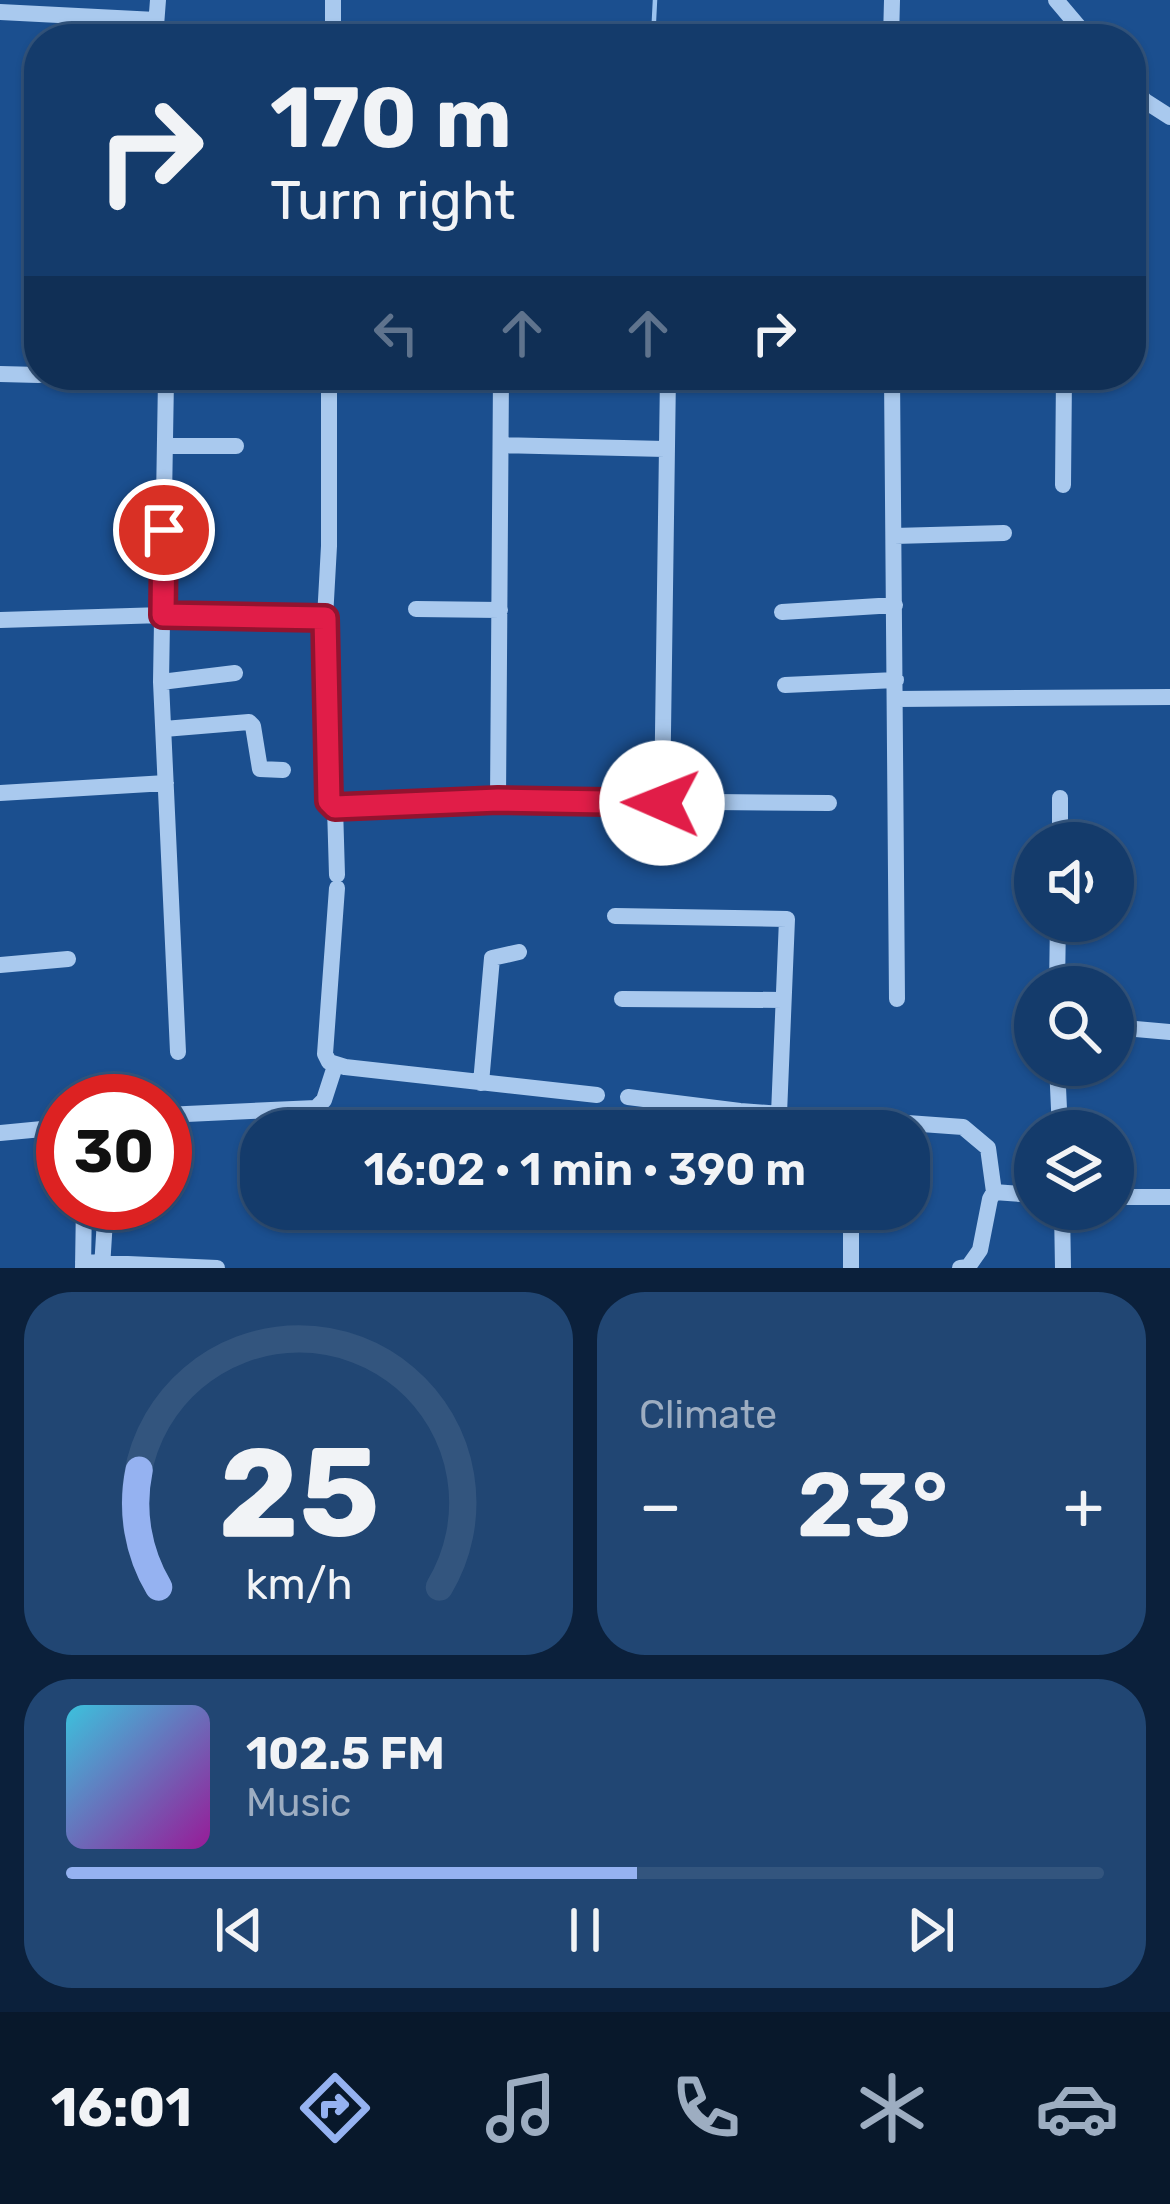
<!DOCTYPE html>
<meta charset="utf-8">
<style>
body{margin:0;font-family:Rubik,sans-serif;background:#214673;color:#f1f3f6;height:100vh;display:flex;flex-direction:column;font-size:45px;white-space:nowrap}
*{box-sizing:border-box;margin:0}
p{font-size:39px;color:#9dadc1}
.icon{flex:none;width:66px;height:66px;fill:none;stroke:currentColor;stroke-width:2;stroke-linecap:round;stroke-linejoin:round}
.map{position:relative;height:1268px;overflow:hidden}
.side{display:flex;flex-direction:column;gap:24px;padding:24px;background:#0b203b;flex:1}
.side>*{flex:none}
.guide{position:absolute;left:24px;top:24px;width:1122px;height:366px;border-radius:48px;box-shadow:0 3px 9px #0004,0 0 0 3px #33557e;background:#143b6b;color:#f1f3f6;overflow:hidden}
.tools{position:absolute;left:1014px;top:822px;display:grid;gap:24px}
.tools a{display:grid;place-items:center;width:120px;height:120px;border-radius:50%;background:#143b6b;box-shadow:0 3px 9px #0004,0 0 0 3px #33557e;font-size:60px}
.speed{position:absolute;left:36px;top:1074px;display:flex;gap:24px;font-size:60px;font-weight:700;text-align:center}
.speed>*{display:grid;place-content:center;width:156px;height:156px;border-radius:50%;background:#143b6b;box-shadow:0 3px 9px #0004,0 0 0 3px #33557e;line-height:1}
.speed .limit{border:18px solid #d22;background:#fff;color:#111}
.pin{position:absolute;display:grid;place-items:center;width:102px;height:102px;color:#fff;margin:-51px;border:6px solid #fff;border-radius:50%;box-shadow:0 3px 12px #0007}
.me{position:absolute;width:132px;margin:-66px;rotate:271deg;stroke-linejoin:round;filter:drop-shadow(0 0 9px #0008)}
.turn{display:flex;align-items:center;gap:42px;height:252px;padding:0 48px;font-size:54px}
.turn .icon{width:156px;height:156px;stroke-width:2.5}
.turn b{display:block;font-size:84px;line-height:102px}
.lanes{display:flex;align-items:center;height:114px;padding:0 48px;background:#0003;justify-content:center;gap:60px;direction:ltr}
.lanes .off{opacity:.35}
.big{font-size:90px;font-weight:600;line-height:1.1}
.side .widget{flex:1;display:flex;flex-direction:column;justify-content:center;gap:18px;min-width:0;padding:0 42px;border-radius:48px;background:#214673}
.side .dial{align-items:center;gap:0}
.dial svg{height:312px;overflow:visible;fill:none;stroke:#33557e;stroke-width:7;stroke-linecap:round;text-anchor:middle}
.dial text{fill:#f1f3f6;stroke:none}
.song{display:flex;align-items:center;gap:36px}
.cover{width:144px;height:144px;border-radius:18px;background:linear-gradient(135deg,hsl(190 70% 55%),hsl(300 70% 35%))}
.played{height:12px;border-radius:6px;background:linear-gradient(90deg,#95b2f1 55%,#33557e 55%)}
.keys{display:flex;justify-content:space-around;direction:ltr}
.heat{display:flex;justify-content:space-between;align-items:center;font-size:66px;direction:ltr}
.side .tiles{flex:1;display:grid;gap:24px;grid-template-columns:1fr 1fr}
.widget:last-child{grid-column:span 2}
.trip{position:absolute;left:240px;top:1110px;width:690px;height:120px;border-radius:48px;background:#143b6b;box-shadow:0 3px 9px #0004,0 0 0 3px #33557e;font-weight:600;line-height:120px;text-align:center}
.tabs{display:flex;height:192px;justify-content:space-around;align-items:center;background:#08182b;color:#9dadc1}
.tabs .icon{width:84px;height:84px}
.tabs .current{color:#95b2f1}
.tabs b{font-size:54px;color:#f1f3f6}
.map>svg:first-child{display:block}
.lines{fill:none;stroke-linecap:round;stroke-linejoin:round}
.stream{stroke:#9cc4f0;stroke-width:4.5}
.minor{stroke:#a9c9ee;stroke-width:16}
.route-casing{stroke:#92132f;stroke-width:30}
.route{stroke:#e11d48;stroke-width:21}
</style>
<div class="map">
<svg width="1170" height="1268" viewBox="0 0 1170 1268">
<rect width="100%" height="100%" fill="#1b4f8f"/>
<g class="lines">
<path class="stream" d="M653 39 655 0"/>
<path class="minor" d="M1056 0 1089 39
M0 12 156 20
M155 39 158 0
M333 39V0
M891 39 892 0
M1131 85 1145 101 1170 117
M0 374 39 375
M52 375 166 379 329 375V546L325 618 329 801 335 807 498 800 829 803
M892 375 897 999
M166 379 161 682 178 1052
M501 445 665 449
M165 446H236
M1063 485 1064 375
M894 536 1004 533
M416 609 500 610
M782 612 895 605
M0 620 163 615 325 618
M161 682 235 673
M785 685 896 680
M896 699 1170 697
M164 729 249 722 253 726 260 769 283 770
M0 793 166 783
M498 800 501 375
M662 804 668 375
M335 807 337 875
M1060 843V798
M337 888 325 1054 329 1062 345 1067 597 1095
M615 916 787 919 779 1114
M0 965 68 959
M1057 987 1058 921
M622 999 783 1000
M1113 1027 1170 1032
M1057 1065 1060 1131
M481 1083 492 958 519 952
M628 1097 740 1111 963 1127 988 1148 994 1192
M165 1115 316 1108 324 1100 335 1066
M0 1133 63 1127
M1113 1197H1170
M1062 1209 1063 1268
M83 1262 217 1268
M83 1268 84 1203
M102 1268 106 1203
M851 1268V1209
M960 1268 968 1267 980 1250 990 1199 994 1192 1035 1195"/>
</g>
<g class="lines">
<g class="route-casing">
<path id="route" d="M164 530 163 615 325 618 329 801 335 807 498 800 662 803"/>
</g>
<use href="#route" class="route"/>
</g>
</svg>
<div class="tools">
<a><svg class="icon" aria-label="sound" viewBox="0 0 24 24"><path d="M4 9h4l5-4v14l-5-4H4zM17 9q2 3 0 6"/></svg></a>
<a><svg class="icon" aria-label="search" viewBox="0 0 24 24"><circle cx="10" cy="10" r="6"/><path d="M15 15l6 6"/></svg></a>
<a><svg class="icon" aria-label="layers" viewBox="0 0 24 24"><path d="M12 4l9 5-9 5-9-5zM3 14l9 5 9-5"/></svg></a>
</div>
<div class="speed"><div class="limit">30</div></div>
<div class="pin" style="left:164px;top:530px;background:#d93025"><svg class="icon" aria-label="arrive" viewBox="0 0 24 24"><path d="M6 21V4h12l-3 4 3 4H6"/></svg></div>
<svg class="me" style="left:662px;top:803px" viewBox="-20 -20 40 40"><circle r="19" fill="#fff"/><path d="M0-13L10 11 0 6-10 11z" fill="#e11d48"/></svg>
<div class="trip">16:02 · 1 min · 390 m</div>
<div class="guide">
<div class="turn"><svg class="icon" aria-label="right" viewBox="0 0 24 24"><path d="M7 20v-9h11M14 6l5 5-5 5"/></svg><div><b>170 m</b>Turn right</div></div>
<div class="lanes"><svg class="icon off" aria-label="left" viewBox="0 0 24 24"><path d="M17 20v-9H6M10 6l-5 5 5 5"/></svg><svg class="icon off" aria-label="ahead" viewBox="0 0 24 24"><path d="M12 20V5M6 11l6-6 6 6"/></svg><svg class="icon off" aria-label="ahead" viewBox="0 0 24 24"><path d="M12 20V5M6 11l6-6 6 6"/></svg><svg class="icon" aria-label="right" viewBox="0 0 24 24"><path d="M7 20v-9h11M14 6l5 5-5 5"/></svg></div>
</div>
</div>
<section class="side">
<div class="tiles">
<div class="widget dial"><svg viewBox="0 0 100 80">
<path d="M14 69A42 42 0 1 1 86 69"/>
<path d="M14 69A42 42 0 0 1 9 39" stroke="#95b2f1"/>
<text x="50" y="56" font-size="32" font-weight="700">25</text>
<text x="50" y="72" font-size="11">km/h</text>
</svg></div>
<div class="widget"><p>Climate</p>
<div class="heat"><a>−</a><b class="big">23°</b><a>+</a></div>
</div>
<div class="widget">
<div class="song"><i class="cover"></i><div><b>102.5 FM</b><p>Music</p></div></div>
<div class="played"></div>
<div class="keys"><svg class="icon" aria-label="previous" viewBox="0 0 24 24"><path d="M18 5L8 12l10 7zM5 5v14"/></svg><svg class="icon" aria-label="pause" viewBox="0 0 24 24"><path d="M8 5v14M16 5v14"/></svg><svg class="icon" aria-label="next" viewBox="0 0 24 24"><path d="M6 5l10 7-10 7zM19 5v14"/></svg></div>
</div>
</div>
</section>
<nav class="tabs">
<b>16:01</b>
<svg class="icon current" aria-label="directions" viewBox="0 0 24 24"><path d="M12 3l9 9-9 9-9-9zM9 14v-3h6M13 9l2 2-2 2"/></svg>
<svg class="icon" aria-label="music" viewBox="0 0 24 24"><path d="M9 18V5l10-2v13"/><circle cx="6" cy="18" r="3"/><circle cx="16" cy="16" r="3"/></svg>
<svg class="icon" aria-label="phone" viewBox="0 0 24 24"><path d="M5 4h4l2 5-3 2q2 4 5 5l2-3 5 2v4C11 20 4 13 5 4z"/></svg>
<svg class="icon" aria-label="climate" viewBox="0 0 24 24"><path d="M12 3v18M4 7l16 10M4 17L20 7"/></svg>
<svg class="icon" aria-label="car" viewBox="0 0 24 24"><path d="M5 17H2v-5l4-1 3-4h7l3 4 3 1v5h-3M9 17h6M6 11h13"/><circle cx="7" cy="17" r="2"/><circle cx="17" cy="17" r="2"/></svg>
</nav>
